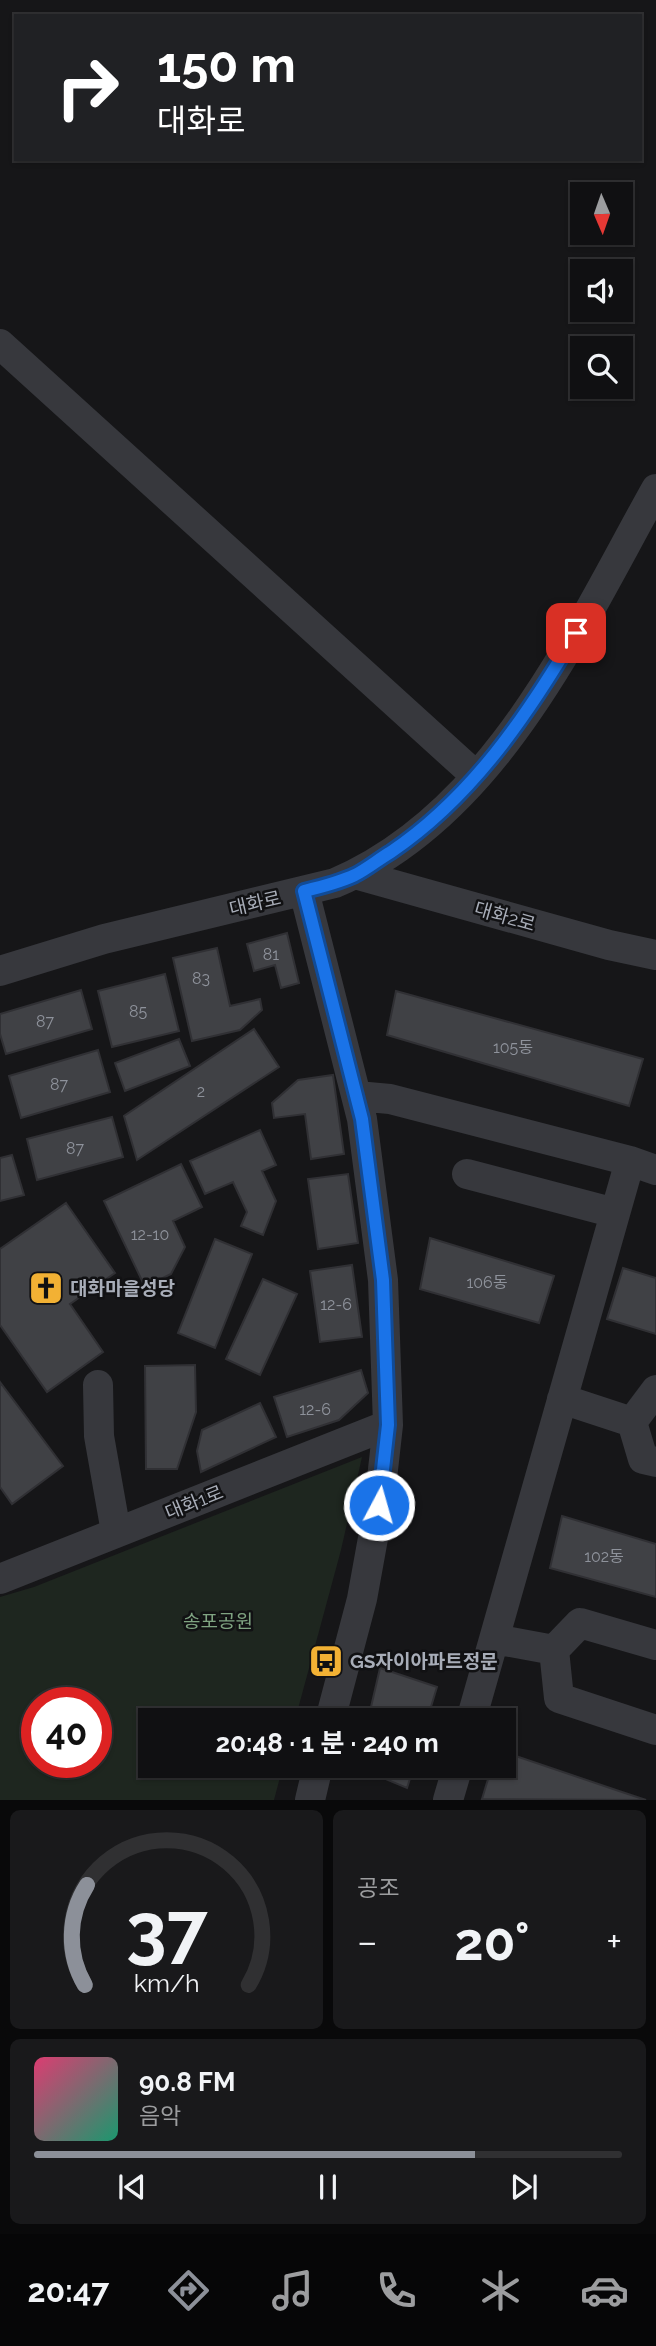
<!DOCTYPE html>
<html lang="ko">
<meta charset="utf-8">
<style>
body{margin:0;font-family:Raleway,"Noto Sans KR",sans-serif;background:#19191b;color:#f1f3f6;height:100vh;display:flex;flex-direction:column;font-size:26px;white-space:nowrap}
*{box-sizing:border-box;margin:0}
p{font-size:23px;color:#9c9d9f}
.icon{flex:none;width:38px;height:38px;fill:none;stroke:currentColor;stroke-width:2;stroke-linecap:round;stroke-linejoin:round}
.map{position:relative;height:1800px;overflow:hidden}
.sheet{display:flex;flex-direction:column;gap:10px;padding:10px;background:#09090a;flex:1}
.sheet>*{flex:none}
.banner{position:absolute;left:14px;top:14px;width:628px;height:147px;border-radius:0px;box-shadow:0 2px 5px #0004,0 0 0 2px #303032;background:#202124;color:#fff;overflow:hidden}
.needle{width:46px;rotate:178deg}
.controls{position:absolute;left:570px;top:182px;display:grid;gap:14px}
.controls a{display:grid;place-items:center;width:63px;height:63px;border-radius:0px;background:#101012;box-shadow:0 2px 5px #0004,0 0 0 2px #303032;font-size:35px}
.speed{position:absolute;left:21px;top:1687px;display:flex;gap:14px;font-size:35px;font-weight:700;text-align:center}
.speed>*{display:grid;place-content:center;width:91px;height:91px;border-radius:50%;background:#101012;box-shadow:0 2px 5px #0004,0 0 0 2px #303032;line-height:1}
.speed .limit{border:10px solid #d22;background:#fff;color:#111}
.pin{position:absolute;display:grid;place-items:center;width:60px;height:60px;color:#fff;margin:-30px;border-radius:14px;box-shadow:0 4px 10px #0006}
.me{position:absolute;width:77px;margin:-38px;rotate:6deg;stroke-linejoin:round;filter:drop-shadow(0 0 5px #0008)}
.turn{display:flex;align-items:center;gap:24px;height:147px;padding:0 28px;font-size:32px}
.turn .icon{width:91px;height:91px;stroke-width:2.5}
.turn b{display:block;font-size:49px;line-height:60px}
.big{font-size:52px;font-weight:700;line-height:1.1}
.sheet .tile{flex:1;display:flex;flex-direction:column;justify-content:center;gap:10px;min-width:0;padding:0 24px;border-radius:10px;background:#19191b}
.sheet .dial{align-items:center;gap:0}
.dial svg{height:182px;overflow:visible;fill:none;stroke:#303032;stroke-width:7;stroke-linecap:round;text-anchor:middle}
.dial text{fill:#f1f3f6;stroke:none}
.song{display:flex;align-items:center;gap:21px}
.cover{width:84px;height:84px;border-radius:10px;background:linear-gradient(135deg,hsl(340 70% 55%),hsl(160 70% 35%))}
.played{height:7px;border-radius:4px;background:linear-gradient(90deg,#8c9099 75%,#303032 75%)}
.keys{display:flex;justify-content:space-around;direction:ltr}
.heat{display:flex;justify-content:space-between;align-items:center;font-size:38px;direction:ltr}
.sheet .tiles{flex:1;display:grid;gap:10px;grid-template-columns:1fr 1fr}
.tile:last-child{grid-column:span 2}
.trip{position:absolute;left:138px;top:1708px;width:378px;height:70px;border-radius:0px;background:#101012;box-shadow:0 2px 5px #0004,0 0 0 2px #303032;font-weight:700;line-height:70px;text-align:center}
.menu{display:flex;height:112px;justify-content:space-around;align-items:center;background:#060607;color:#9c9d9f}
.menu .icon{width:49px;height:49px}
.menu .on{color:#8c9099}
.menu b{font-size:32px;color:#f1f3f6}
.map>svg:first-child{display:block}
.green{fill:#1e261f;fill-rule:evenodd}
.building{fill:#404145;stroke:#303034;stroke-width:2}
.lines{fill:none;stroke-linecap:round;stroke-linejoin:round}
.minor{stroke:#37383d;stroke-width:30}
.route-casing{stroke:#114b97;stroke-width:18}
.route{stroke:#1a73e8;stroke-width:12}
.labels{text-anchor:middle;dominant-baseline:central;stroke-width:5;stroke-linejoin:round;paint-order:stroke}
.number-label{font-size:16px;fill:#8e929b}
.street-label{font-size:19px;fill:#a8adb8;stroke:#111113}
.poi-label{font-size:19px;font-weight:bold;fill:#a8adb8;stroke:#111113;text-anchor:start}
.park-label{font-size:19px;fill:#7fa381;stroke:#111113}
</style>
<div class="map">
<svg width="656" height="1800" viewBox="0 0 656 1800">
<rect width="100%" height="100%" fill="#161618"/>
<path class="green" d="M362 1457 341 1550 295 1720H150V1766H283L274 1800H0V1597L34 1587ZM37 1703H96V1762H37Z"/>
<path class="building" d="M287 933 299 983 281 988 275 965 254 971 247 944Z
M217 948 230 1006 260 999 262 1010 240 1030 192 1041 173 958Z
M165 974 179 1031 112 1047 98 991Z
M81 990 92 1029 6 1054 0 1034V1014Z
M396 991 643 1059 629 1106 387 1035Z
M254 1029 279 1067 137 1160 124 1116Z
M179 1039 190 1066 125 1091 115 1063Z
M98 1050 110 1092 21 1118 9 1076Z
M333 1075 344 1154 311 1159 305 1114 274 1118 272 1103 298 1080Z
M112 1117 123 1157 37 1180 27 1139Z
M260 1130 276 1165 262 1171 276 1201 263 1235 241 1226 247 1212 233 1182 205 1194 190 1161Z
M12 1155 24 1195 0 1201V1158Z
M181 1164 202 1207 173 1221 185 1247 171 1274 145 1287 104 1201Z
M348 1174 358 1243 318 1249 308 1179Z
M66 1203 115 1273 70 1304 103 1352 47 1392 0 1325V1249Z
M430 1238 554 1276 539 1323 420 1289Z
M215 1239 252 1254 215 1348 178 1333Z
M352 1265 362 1337 320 1342 310 1271Z
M623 1268 656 1278V1334L607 1319Z
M263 1279 297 1294 260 1375 226 1359Z
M195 1365 196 1412 177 1469H146L145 1366Z
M361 1370 368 1393 339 1420 287 1437 274 1397Z
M0 1382 63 1466 12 1504 0 1487Z
M260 1403 276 1437 201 1472 197 1451 202 1430Z
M562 1516 656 1544V1597L550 1568Z
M380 1668 437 1687 427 1720H368Z
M504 1752 619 1791 646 1800 482 1799 492 1766H504Z
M367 1766H414L407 1788 369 1772Z"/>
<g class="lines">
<path class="minor" d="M0 344 476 776
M355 874 609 945 656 955
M304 891 362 1119 383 1280 388 1425 379 1505 362 1599 330 1720
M0 971 104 939 335 883C495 815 576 632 656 489
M357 1096 390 1099 630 1161 656 1170
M467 1174 615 1213
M98 1385 99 1436 116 1532
M562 1399 632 1422
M632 1422 643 1459 656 1462
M632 1422 656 1390
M0 1579 388 1425
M494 1639 554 1650
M656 1645 580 1623 554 1650 559 1698 656 1730
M471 1720 630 1161
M310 1800 318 1766
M448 1800 458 1766"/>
</g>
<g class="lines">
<g class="route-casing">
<path id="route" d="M379 1505 388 1425 383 1280 362 1119 304 891C321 887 338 883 355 875 367 869 379 859 391 852 472 797 527 716 576 633"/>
</g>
<use href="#route" class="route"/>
</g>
<defs>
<g id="church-square" transform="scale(1.75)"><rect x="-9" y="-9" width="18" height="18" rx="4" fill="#f2b134" stroke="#111113"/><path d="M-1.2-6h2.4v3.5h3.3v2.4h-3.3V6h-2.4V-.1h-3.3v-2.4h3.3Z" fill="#111"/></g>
<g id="bus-square" transform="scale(1.75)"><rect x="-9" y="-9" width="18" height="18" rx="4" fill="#f2b134" stroke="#111113"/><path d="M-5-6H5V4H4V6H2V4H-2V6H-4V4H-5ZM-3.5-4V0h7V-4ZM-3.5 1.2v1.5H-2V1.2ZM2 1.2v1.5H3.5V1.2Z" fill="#111"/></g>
</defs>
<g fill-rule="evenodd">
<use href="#church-square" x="46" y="1288"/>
<use href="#bus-square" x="326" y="1661"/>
</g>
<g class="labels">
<g class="number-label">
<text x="271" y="954">81</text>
<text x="201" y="978">83</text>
<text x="138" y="1011">85</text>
<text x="45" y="1021">87</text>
<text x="513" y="1047">105동</text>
<text x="59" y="1084">87</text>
<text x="201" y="1091">2</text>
<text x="75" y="1148">87</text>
<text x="150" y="1234">12-10</text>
<text x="487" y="1282">106동</text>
<text x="336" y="1304">12-6</text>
<text x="315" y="1409">12-6</text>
<text x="604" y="1556">102동</text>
</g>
<g class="street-label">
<text transform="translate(255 903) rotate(-13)">대화로</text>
<text transform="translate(505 916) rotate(16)">대화2로</text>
<text transform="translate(194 1502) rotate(-22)">대화1로</text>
</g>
<g class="poi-label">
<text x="70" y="1288">대화마을성당</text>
<text x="350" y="1661">GS자이아파트정문</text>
</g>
<g class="park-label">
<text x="218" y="1621">송포공원</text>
</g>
</g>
</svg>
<div class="controls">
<a><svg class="needle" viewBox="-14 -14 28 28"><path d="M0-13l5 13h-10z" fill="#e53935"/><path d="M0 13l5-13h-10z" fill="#9c9d9f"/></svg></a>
<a><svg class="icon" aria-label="sound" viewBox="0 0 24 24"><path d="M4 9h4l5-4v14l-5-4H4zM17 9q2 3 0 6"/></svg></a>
<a><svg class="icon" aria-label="search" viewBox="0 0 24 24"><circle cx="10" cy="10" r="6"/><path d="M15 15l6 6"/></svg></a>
</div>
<div class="speed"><div class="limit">40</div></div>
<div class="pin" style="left:576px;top:633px;background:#d93025"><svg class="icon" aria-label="arrive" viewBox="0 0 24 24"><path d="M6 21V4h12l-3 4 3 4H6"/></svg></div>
<svg class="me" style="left:379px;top:1505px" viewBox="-20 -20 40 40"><circle r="17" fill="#1a73e8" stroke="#fff" stroke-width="3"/><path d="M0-11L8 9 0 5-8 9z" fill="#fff"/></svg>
<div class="trip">20:48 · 1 분 · 240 m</div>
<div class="banner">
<div class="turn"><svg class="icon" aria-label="right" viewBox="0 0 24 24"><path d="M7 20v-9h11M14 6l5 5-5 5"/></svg><div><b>150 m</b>대화로</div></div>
</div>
</div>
<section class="sheet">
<div class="tiles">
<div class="tile dial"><svg viewBox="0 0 100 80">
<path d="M14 69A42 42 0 1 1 86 69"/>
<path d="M14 69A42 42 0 0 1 15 25" stroke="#8c9099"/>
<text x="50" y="56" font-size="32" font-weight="700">37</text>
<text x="50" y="72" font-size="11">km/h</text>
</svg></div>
<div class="tile"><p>공조</p>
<div class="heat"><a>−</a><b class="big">20°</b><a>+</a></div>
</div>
<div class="tile">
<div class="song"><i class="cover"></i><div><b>90.8 FM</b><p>음악</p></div></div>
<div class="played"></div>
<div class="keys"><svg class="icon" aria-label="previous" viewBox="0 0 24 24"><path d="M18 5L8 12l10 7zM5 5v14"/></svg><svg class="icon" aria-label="pause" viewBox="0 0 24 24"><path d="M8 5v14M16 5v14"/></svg><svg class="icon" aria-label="next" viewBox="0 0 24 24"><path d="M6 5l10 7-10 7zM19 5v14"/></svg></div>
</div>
</div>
</section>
<nav class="menu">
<b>20:47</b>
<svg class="icon on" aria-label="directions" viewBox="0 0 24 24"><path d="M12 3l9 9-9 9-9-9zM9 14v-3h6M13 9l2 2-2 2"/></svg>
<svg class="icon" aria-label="music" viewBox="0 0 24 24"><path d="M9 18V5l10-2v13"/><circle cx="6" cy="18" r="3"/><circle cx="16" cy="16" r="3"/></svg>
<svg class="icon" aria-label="phone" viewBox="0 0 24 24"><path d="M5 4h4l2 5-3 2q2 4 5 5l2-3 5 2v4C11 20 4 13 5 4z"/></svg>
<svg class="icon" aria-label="climate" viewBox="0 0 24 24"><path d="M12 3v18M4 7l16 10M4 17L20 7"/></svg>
<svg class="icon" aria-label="car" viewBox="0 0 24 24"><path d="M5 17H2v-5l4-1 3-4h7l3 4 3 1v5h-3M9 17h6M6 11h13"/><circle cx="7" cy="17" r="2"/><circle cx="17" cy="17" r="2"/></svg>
</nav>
